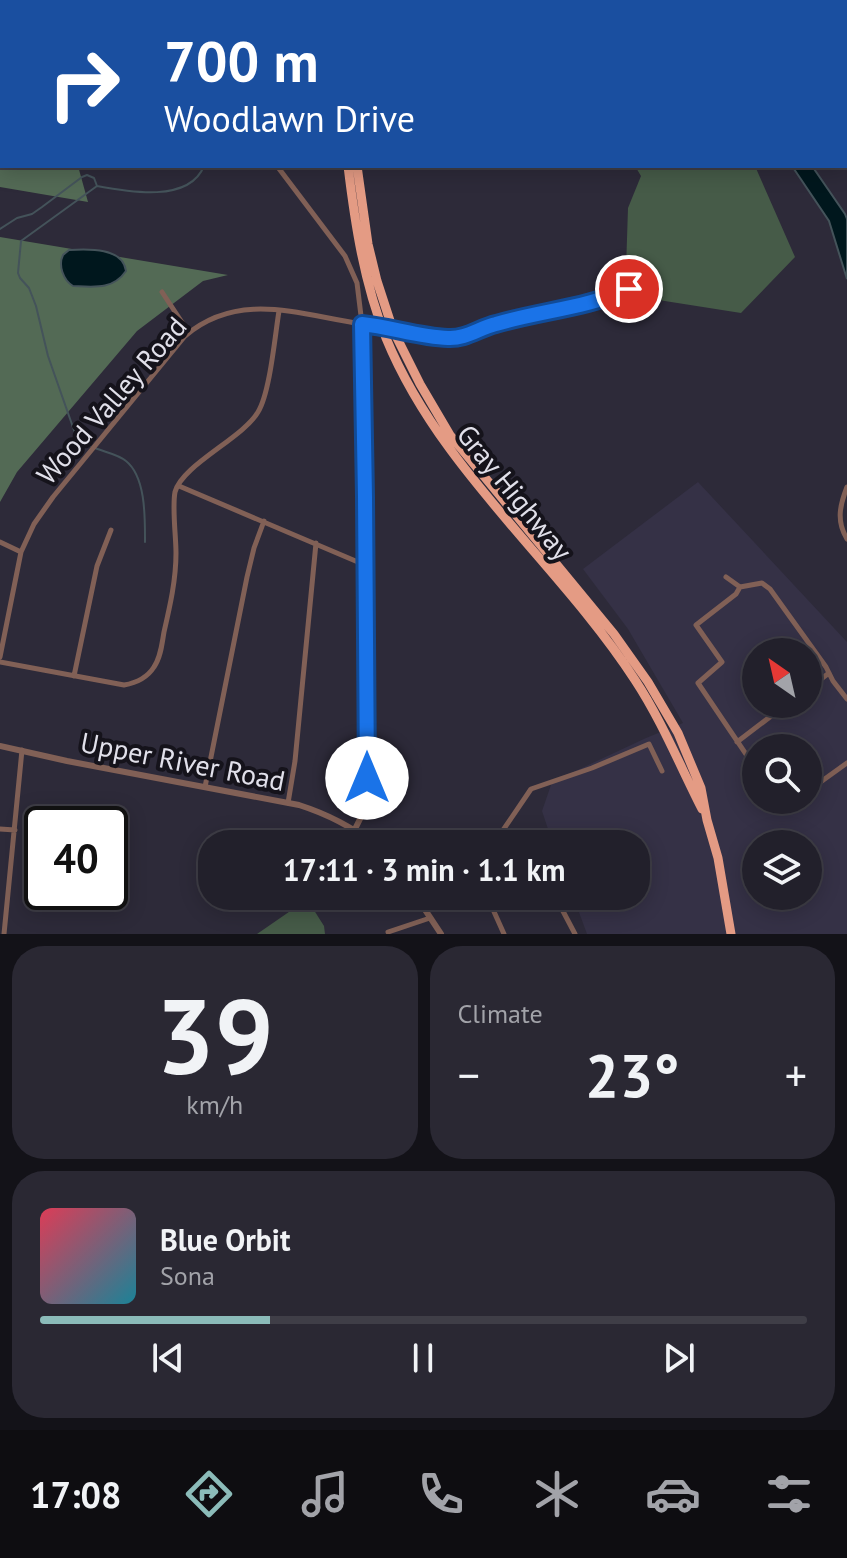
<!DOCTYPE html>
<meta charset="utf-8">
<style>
body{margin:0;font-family:"PT Sans",sans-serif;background:#2a2833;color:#f1f3f6;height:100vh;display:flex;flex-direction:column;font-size:30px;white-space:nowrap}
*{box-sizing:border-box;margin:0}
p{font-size:26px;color:#a2a3a9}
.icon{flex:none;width:44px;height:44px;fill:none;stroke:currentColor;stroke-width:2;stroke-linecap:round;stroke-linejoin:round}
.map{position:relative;height:934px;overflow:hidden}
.sheet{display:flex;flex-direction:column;gap:12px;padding:12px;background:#131218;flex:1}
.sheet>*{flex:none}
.banner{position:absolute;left:0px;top:0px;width:848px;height:168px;box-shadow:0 4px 20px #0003,0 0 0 2px #3f3e47;background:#1a4fa0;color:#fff;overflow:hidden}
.needle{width:52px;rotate:326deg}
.controls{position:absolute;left:742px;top:638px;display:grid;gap:16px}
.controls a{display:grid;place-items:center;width:80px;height:80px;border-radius:50%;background:#22202b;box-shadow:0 4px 20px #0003,0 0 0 2px #3f3e47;font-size:40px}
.speed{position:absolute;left:24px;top:806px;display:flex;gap:16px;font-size:40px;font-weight:700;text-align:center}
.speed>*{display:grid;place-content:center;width:104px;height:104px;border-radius:50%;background:#22202b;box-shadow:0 4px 20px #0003,0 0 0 2px #3f3e47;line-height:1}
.speed .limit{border:4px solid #111;border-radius:12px;background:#fff;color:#111}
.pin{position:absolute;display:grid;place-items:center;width:68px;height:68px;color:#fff;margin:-34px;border:4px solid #fff;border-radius:50%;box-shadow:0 2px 8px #0007}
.me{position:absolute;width:88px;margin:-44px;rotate:0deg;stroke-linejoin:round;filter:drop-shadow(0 0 6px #0008)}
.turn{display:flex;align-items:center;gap:28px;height:168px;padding:0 32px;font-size:36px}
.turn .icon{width:104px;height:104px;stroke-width:2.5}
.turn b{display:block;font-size:56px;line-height:68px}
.big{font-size:60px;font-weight:700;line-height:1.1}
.sheet .widget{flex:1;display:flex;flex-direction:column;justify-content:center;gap:12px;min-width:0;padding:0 28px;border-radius:32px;background:#2a2833}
.sheet .dial{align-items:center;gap:0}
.dial b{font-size:104px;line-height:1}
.song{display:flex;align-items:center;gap:24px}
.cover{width:96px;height:96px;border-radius:12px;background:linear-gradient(135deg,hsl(350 70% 55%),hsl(190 70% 35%))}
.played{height:8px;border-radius:4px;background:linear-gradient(90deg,#8bbbb9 30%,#3f3e47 30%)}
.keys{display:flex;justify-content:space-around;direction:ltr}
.heat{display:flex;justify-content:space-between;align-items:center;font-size:44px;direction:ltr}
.sheet .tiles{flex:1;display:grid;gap:12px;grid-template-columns:1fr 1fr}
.widget:last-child{grid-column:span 2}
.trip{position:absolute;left:198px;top:830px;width:452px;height:80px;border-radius:32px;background:#22202b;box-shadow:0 4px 20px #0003,0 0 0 2px #3f3e47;font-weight:700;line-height:80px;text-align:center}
.menu{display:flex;height:128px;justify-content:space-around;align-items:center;background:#0e0d11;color:#a2a3a9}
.menu .icon{width:56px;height:56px}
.menu .on{color:#8bbbb9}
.menu b{font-size:36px;color:#f1f3f6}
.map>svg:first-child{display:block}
.built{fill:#353146;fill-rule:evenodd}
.green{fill:#465b48}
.forest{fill:#536a55}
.water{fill:#00171d;stroke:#44535a;stroke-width:2}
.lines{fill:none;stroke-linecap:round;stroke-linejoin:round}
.stream{stroke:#44535a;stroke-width:2}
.minor{stroke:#816056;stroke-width:5}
.tertiary{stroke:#816056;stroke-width:6}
.trunk{stroke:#e49b84;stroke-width:9}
.route-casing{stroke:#114b97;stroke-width:20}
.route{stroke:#1a73e8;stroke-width:14}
.labels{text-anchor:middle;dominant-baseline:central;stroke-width:8;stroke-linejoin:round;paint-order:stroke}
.street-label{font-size:28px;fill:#e1e0ea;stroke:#15131b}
</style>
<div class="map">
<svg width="847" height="934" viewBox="0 0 847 934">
<rect width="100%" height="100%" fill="#2d2a39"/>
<path class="built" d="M698 482 847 642V934H587L573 896H636V844H553L542 811 552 782 646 738 683 723 628 629 583 569ZM756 652H808V704H756ZM756 748H808V800H756ZM756 844H808V896H756Z"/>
<path class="green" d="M635 166H755L795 257 741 313 633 296 626 270 628 208 641 176Z
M299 905 312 907 324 926 325 934H257Z"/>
<path class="forest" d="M0 0H200L201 2H2V166H78L88 202 0 187Z
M0 237 228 275 203 281 137 331 17 472 0 502Z"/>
<path class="water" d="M792 166H812L845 214 847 219V279L829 221Z
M69 250C88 249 123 247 126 271 113 290 94 287 73 286 63 280 58 265 63 255Z"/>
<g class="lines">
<path class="stream" d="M0 229 17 218 32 214 42 207 82 177 87 175 94 178 97 186C129 192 189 203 204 166
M90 446 84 442 75 433 48 356 36 306 29 288 20 278 18 273 21 241 97 186
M95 448C104 452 118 454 126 461 146 477 145 518 145 542"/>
<path class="minor" d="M205 0 206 2
M162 292 189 333
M394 331C414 335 436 339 456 338 471 337 483 327 497 324 541 312 586 308 629 289
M179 486 365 565
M847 487C840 505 836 521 847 539
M0 542 21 552
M726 577 740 587
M0 657 21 552 34 524 53 497 185 336C239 290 300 315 362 324L357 283 345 256 277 166
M0 662 124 685C136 683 147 678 154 667 161 657 162 643 164 632 170 606 176 580 176 553 176 536 172 508 175 492 182 465 243 438 258 412 270 393 275 335 279 311
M74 676 97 566 111 530
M808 689 829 673
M737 742 787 704
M756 769 698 683 722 662 696 625 736 594 740 587 762 583 770 589 826 667 833 681 847 699
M205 787 247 577 254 548 264 521
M808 791 847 763
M288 803 295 761 316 543
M0 829 15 830
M498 844 497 839 531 789 592 768 649 744 662 771
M487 896 504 934
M555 896 575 934
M388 932 430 918
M4 934 22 750"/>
<path class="tertiary" d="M0 746 67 761 299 805C327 814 351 826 374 844
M355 829 364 811 367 795 365 497 362 324 382 326
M416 896 441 934"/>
<path class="trunk" d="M329 0V2
M338 0V2
M348 166C355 224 364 283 386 338 440 470 558 562 635 680 662 721 680 766 702 809
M357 166 368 244 377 281 393 330 420 384 450 435 614 634 648 682 678 733 701 788 707 820 718 858 731 934"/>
</g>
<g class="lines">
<g class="route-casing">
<path id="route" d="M367 778 365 497 362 324C391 327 419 337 448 338 466 339 479 328 496 324 540 311 586 308 629 289"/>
</g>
<use href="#route" class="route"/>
</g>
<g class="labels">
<g class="street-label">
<text transform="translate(111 400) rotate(-49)">Wood Valley Road</text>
<text transform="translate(515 492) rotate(51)">Gray Highway</text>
<text transform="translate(183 761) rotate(11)">Upper River Road</text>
</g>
</g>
</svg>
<div class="controls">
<a><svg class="needle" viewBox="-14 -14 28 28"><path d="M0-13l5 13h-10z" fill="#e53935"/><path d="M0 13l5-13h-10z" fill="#a2a3a9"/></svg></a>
<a><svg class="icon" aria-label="search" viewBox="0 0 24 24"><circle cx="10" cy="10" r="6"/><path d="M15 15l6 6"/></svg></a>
<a><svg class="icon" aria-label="layers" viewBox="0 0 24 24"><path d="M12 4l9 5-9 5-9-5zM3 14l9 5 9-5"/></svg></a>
</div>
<div class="speed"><div class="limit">40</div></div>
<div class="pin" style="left:629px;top:289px;background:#d93025"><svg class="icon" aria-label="arrive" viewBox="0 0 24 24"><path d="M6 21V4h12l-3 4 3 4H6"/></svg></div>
<svg class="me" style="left:367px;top:778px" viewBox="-20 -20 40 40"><circle r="19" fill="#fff"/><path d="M0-13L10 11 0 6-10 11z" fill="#1a73e8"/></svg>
<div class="trip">17:11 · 3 min · 1.1 km</div>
<div class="banner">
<div class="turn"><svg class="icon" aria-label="right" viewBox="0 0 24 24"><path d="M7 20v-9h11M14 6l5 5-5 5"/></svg><div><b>700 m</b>Woodlawn Drive</div></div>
</div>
</div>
<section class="sheet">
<div class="tiles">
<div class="widget dial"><b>39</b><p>km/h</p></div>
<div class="widget"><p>Climate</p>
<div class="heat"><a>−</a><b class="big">23°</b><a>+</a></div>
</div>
<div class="widget">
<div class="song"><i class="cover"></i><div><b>Blue Orbit</b><p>Sona</p></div></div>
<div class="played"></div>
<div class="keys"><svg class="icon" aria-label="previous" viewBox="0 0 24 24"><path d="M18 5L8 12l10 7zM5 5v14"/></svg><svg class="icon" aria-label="pause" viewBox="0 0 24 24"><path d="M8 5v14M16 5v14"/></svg><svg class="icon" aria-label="next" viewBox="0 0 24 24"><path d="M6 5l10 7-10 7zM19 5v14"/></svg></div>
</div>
</div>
</section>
<nav class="menu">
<b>17:08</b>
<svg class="icon on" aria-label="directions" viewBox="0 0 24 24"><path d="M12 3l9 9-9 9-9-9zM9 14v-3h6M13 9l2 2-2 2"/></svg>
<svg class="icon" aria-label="music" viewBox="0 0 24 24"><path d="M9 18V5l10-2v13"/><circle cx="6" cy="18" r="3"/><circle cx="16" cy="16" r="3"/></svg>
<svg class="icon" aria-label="phone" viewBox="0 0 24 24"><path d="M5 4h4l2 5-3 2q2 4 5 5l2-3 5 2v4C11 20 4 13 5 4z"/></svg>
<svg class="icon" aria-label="climate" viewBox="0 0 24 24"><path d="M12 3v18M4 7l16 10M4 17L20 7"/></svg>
<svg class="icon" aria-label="car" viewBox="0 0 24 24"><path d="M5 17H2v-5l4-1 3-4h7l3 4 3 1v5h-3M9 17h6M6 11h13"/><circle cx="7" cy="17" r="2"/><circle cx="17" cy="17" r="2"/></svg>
<svg class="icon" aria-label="filters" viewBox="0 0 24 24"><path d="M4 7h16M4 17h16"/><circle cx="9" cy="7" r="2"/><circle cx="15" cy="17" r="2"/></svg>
</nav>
